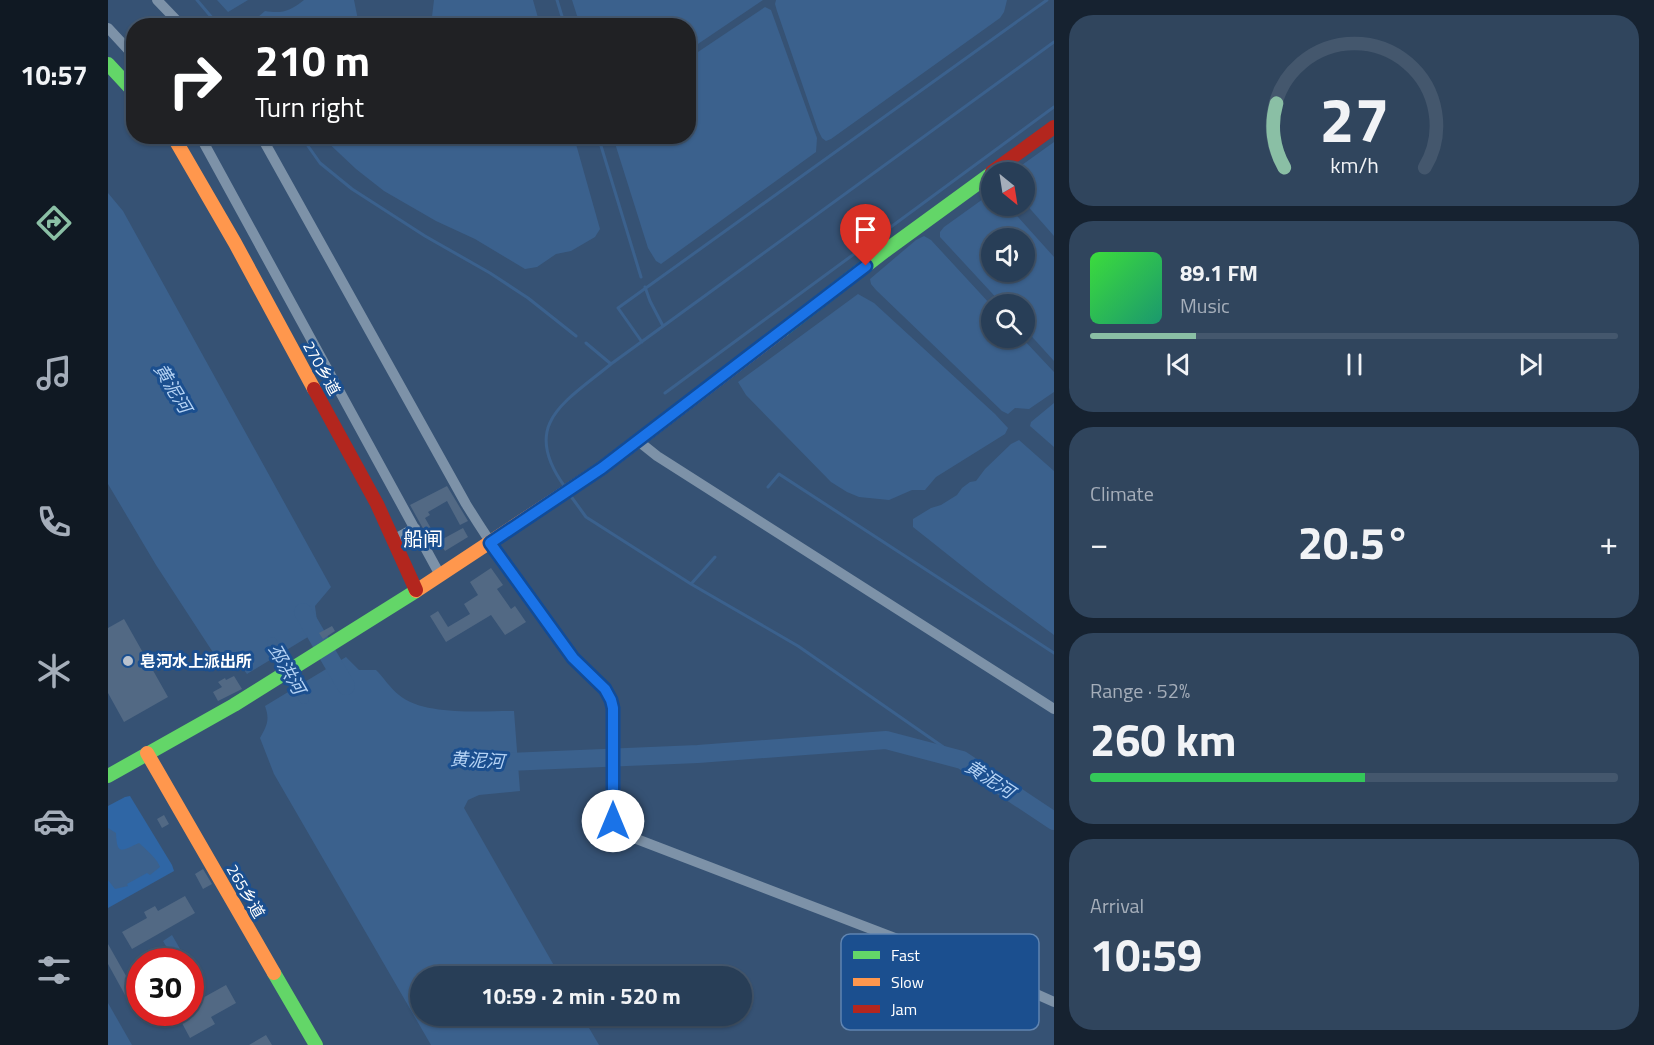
<!DOCTYPE html>
<meta charset="utf-8">
<style>
body{margin:0;font-family:"Titillium Web","Noto Sans SC",sans-serif;background:#30455d;color:#f1f3f6;height:100vh;display:flex;flex-direction:column;font-size:22px;white-space:nowrap}
*{box-sizing:border-box;margin:0}
p{font-size:20px;color:#a5aeba}
.icon{flex:none;width:33px;height:33px;fill:none;stroke:currentColor;stroke-width:2;stroke-linecap:round;stroke-linejoin:round}
.map{position:relative;flex:1;overflow:hidden}
.drawer{display:flex;flex-direction:column;gap:15px;padding:15px;background:#162230;width:600px}
.drawer>*{flex:none}
.hud{position:absolute;left:18px;top:18px;width:570px;height:126px;border-radius:24px;box-shadow:0 2px 4px #0004,0 0 0 2px #44576d;background:#202124;color:#fff;overflow:hidden}
.needle{width:39px;rotate:150deg}
.fabs{position:absolute;left:873px;top:162px;display:grid;gap:12px}
.fabs a{display:grid;place-items:center;width:54px;height:54px;border-radius:50%;background:#283e57;box-shadow:0 2px 4px #0004,0 0 0 2px #44576d;font-size:30px}
.speed{position:absolute;left:18px;top:948px;display:flex;gap:12px;font-size:30px;font-weight:700;text-align:center}
.speed>*{display:grid;place-content:center;width:78px;height:78px;border-radius:50%;background:#283e57;box-shadow:0 2px 4px #0004,0 0 0 2px #44576d;line-height:1}
.speed .limit{border:9px solid #d22;background:#fff;color:#111}
.pin{position:absolute;display:grid;place-items:center;width:51px;height:51px;color:#fff;margin:-62px -26px;border-radius:50% 50% 50% 0;rotate:-45deg;box-shadow:0 0 6px #0007}
.pin .icon{rotate:45deg}
.me{position:absolute;width:66px;margin:-33px;rotate:0deg;stroke-linejoin:round;filter:drop-shadow(0 0 4px #0008)}
.turn{display:flex;align-items:center;gap:21px;height:126px;padding:0 30px;font-size:27px}
.turn .icon{width:78px;height:78px;stroke-width:2.5}
.turn b{display:block;font-size:42px;line-height:51px}
.big{font-size:45px;font-weight:700;line-height:1.1}
.drawer .widget{flex:1;display:flex;flex-direction:column;justify-content:center;gap:9px;min-width:0;padding:0 21px;border-radius:24px;background:#30455d}
.drawer .dial{align-items:center;gap:0}
.dial svg{height:156px;overflow:visible;fill:none;stroke:#44576d;stroke-width:7;stroke-linecap:round;text-anchor:middle}
.dial text{fill:#f1f3f6;stroke:none}
.song{display:flex;align-items:center;gap:18px}
.cover{width:72px;height:72px;border-radius:9px;background:linear-gradient(135deg,hsl(120 70% 55%),hsl(160 70% 35%))}
.played{height:6px;border-radius:3px;background:linear-gradient(90deg,#8abfa5 20%,#44576d 20%)}
.keys{display:flex;justify-content:space-around;direction:ltr}
.heat{display:flex;justify-content:space-between;align-items:center;font-size:33px;direction:ltr}
.charge{height:9px;border-radius:4px;background:linear-gradient(90deg,#34c759 52%,#44576d 0)}
.trip{position:absolute;left:302px;top:966px;width:342px;height:60px;border-radius:30px;background:#283e57;box-shadow:0 2px 4px #0004,0 0 0 2px #44576d;font-weight:700;line-height:60px;text-align:center}
main{display:flex;flex:1;min-height:0}
.tab-bar{display:flex;flex-direction:column;width:108px;justify-content:space-around;align-items:center;background:#101923;color:#a5aeba}
.tab-bar .icon{width:42px;height:42px}
.tab-bar .on{color:#8abfa5}
.tab-bar b{font-size:27px;color:#f1f3f6}
.map>svg:first-child{display:block}
.green{fill:#2f66a5}
.water{fill:#3b618d;fill-rule:evenodd}
.lines{fill:none;stroke-linecap:round;stroke-linejoin:round}
.stream{stroke:#3b618d;stroke-width:3}
.canal{stroke:#3b618d;stroke-width:10}
.river{stroke:#3b618d;stroke-width:18}
.building{fill:#526984}
.street{stroke:#7d92a8;stroke-width:10}
.fast{stroke:#63d668;stroke-width:14}
.slow{stroke:#ff974d;stroke-width:14}
.jam{stroke:#b3261e;stroke-width:14}
.route-casing{stroke:#114b97;stroke-width:15}
.route{stroke:#1a73e8;stroke-width:10}
.poi-dot{fill:#b9c2ce;stroke:#1b4f8f;stroke-width:2}
.labels{text-anchor:middle;dominant-baseline:central;stroke-width:6;stroke-linejoin:round;paint-order:stroke}
.street-label{font-size:16px;fill:#fff;stroke:#1b4f8f}
.poi-label{font-size:16px;font-weight:bold;fill:#fff;stroke:#1b4f8f;text-anchor:start}
.water-label{font-size:18px;font-style:italic;fill:#b5d3f5;stroke:#1b4f8f}
.quarter-label{font-size:20px;fill:#fff;stroke:#1b4f8f}
.key{fill:#1b4f8f;stroke:#5f84b1;stroke-width:1.5}
.key-label{font-size:16px;fill:#fff}
</style>
<main>
<nav class="tab-bar">
<b>10:57</b>
<svg class="icon on" aria-label="directions" viewBox="0 0 24 24"><path d="M12 3l9 9-9 9-9-9zM9 14v-3h6M13 9l2 2-2 2"/></svg>
<svg class="icon" aria-label="music" viewBox="0 0 24 24"><path d="M9 18V5l10-2v13"/><circle cx="6" cy="18" r="3"/><circle cx="16" cy="16" r="3"/></svg>
<svg class="icon" aria-label="phone" viewBox="0 0 24 24"><path d="M5 4h4l2 5-3 2q2 4 5 5l2-3 5 2v4C11 20 4 13 5 4z"/></svg>
<svg class="icon" aria-label="climate" viewBox="0 0 24 24"><path d="M12 3v18M4 7l16 10M4 17L20 7"/></svg>
<svg class="icon" aria-label="car" viewBox="0 0 24 24"><path d="M5 17H2v-5l4-1 3-4h7l3 4 3 1v5h-3M9 17h6M6 11h13"/><circle cx="7" cy="17" r="2"/><circle cx="17" cy="17" r="2"/></svg>
<svg class="icon" aria-label="filters" viewBox="0 0 24 24"><path d="M4 7h16M4 17h16"/><circle cx="9" cy="7" r="2"/><circle cx="15" cy="17" r="2"/></svg>
</nav>
<div class="map">
<svg width="946" height="1045" viewBox="0 0 946 1045">
<rect width="100%" height="100%" fill="#365274"/>
<path class="green" d="M22 796 64 865 66 871 0 908V806L17 797Z"/>
<path class="water" d="M109 0H140L120 12Z
M196 0H246L251 25 143 26 142 24 157 11C174 14 182 11 196 0Z
M326 0H425L432 25H323Z
M464 0H655L581 50 580 26 472 25Z
M668 0H899L896 12 892 18 723 139 718 141 714 138 710 130 669 11 667 4Z
M657 7 663 10 709 138 708 152 553 264 548 261 540 248 505 137 580 136 581 58Z
M427 136C434 140 438 137 446 136 453 136 460 136 466 137L492 229 487 237 463 251 448 254 429 267 417 269 367 239 328 221 276 191 248 169 214 137Z
M946 142V236L917 203 916 172H904Z
M0 193 15 211 223 587 207 606 209 621 213 629 139 674C130 662 123 652 108 657L48 565 0 484Z
M882 194 884 206H900L946 257V361L917 329 916 304H894L832 237V232L836 227ZM884 238H916V272H884Z
M816 236 823 240 883 305 884 338H914L946 372V392L921 409 907 408 900 414 894 411 768 290 763 284 762 279 808 240Z
M750 294 766 303 887 414 900 428 897 434 828 477 817 490H804L781 500 751 497 739 492 723 482 638 395 630 382Z
M946 403V447L922 426 923 422Z
M911 440 946 471V635L878 585 805 527V519L823 508 833 505 849 495 854 488 862 482 868 481 877 469 903 444Z
M238 657 251 670H268C276 678 282 688 291 695 315 716 375 711 406 711L412 791 371 795 360 800 356 808 452 976H312V1016H474L491 1045H323L166 774 152 738C159 725 162 720 157 706Z
M0 828 8 833C9 856 13 851 31 843 36 847 51 861 52 867L42 875 39 873 19 884 20 886 7 889 0 880Z
M64 935 79 961H67L55 941Z
M0 1003 24 1045H0Z"/>
<g class="lines">
<path class="stream" d="M89 0 111 26
M449 0 457 26
M193 136 212 163 244 189 317 236 382 273 420 298 468 336
M490 136 533 277
M537 287 542 301 555 326
M534 342 510 308 939 0
M478 343 503 364
M557 393 946 107
M457 487C411 424 457 402 503 364L946 42
M660 487 671 474 946 653
M462 495 478 517 583 584 690 646 854 760
M583 584 607 557"/>
<path class="canal" d="M164 642 196 699"/>
<path class="river" d="M195 612 238 686
M384 761 398 762 590 754 778 740 854 760 946 821"/>
</g>
<path class="building" d="M339 486 360 521 352 525 339 501 320 512 322 515 317 518 329 539 323 543 302 505Z
M355 528 360 537 337 551 331 541Z
M383 568 395 585 389 589 403 609 407 606 418 622 397 635 383 615 338 642 322 616 330 611 340 627 362 614 356 604 370 595 362 582Z
M16 619 60 697 16 722 0 693V628Z
M224 626 227 631 215 639 211 633Z
M126 676 134 689 110 701 105 692 114 687 110 682 117 678 118 680Z
M56 815 61 824 54 828 49 819Z
M95 869 104 884 95 889 87 874Z
M77 896 87 913 24 949 14 932 39 918 36 912 47 906 50 911Z
M0 944 26 990 17 995 0 964Z
M118 985 128 1003 103 1017 107 1024 82 1038 68 1012H82V1005Z
M158 1035 164 1045H141Z"/>
<g class="lines">
<path class="street" d="M49 0 74 26
M0 28 26 56
M92 136 332 575
M153 136 358 504C390 556 426 606 463 655 478 674 498 683 505 708V821L508 828 512 831 526 838 899 981 946 1002
M529 440 549 456 946 709
M285 540 307 528"/>
<path class="fast" d="M0 64 26 92
M675 330 777 251 884 173
M0 776 126 705 308 591
M166 973 208 1045"/>
<path class="slow" d="M65 136 127 243 206 389
M308 591 494 468 675 330
M39 753 166 973"/>
<path class="jam" d="M884 172 946 127
M206 389 269 504 308 590"/>
</g>
<g class="lines">
<g class="route-casing">
<path id="route" d="M505 821V708L503 700 497 689 465 658 382 543 494 468 758 266"/>
</g>
<use href="#route" class="route"/>
</g>
<circle class="poi-dot" cx="20" cy="661" r="6"/>
<g class="labels">
<g class="street-label">
<text transform="translate(214 368) rotate(61)">270乡道</text>
<text transform="translate(138 891) rotate(60)">265乡道</text>
</g>
<g class="poi-label">
<text x="32" y="661">皂河水上派出所</text>
</g>
<g class="water-label">
<text transform="translate(65 388) rotate(59)">黄泥河</text>
<text transform="translate(179 669) rotate(60)">邳洪河</text>
<text transform="translate(369 760) rotate(3)">黄泥河</text>
<text transform="translate(882 779) rotate(33)">黄泥河</text>
</g>
<g class="quarter-label">
<text x="315" y="538">船闸</text>
</g>
</g>
<rect x="733" y="934" width="198" height="96" rx="9" class="key"/>
<rect x="745" y="951" width="27" height="8" fill="#63d668"/>
<rect x="745" y="978" width="27" height="8" fill="#ff974d"/>
<rect x="745" y="1005" width="27" height="8" fill="#b3261e"/>
<g class="key-label">
<text x="783" y="961">Fast</text>
<text x="783" y="988">Slow</text>
<text x="783" y="1015">Jam</text>
</g>
</svg>
<div class="fabs">
<a><svg class="needle" viewBox="-14 -14 28 28"><path d="M0-13l5 13h-10z" fill="#e53935"/><path d="M0 13l5-13h-10z" fill="#a5aeba"/></svg></a>
<a><svg class="icon" aria-label="sound" viewBox="0 0 24 24"><path d="M4 9h4l5-4v14l-5-4H4zM17 9q2 3 0 6"/></svg></a>
<a><svg class="icon" aria-label="search" viewBox="0 0 24 24"><circle cx="10" cy="10" r="6"/><path d="M15 15l6 6"/></svg></a>
</div>
<div class="speed"><div class="limit">30</div></div>
<div class="pin" style="left:758px;top:266px;background:#d93025"><svg class="icon" aria-label="arrive" viewBox="0 0 24 24"><path d="M6 21V4h12l-3 4 3 4H6"/></svg></div>
<svg class="me" style="left:505px;top:821px" viewBox="-20 -20 40 40"><circle r="19" fill="#fff"/><path d="M0-13L10 11 0 6-10 11z" fill="#1a73e8"/></svg>
<div class="trip">10:59 · 2 min · 520 m</div>
<div class="hud">
<div class="turn"><svg class="icon" aria-label="right" viewBox="0 0 24 24"><path d="M7 20v-9h11M14 6l5 5-5 5"/></svg><div><b>210 m</b>Turn right</div></div>
</div>
</div>
<section class="drawer">
<div class="widget dial"><svg viewBox="0 0 100 80">
<path d="M14 69A42 42 0 1 1 86 69"/>
<path d="M14 69A42 42 0 0 1 10 36" stroke="#8abfa5"/>
<text x="50" y="56" font-size="32" font-weight="700">27</text>
<text x="50" y="72" font-size="11">km/h</text>
</svg></div>
<div class="widget">
<div class="song"><i class="cover"></i><div><b>89.1 FM</b><p>Music</p></div></div>
<div class="played"></div>
<div class="keys"><svg class="icon" aria-label="previous" viewBox="0 0 24 24"><path d="M18 5L8 12l10 7zM5 5v14"/></svg><svg class="icon" aria-label="pause" viewBox="0 0 24 24"><path d="M8 5v14M16 5v14"/></svg><svg class="icon" aria-label="next" viewBox="0 0 24 24"><path d="M6 5l10 7-10 7zM19 5v14"/></svg></div>
</div>
<div class="widget"><p>Climate</p>
<div class="heat"><a>−</a><b class="big">20.5°</b><a>+</a></div>
</div>
<div class="widget"><p>Range · 52%</p><b class="big">260 km</b><div class="charge"></div></div>
<div class="widget"><p>Arrival</p><b class="big">10:59</b></div>
</section>
</main>
